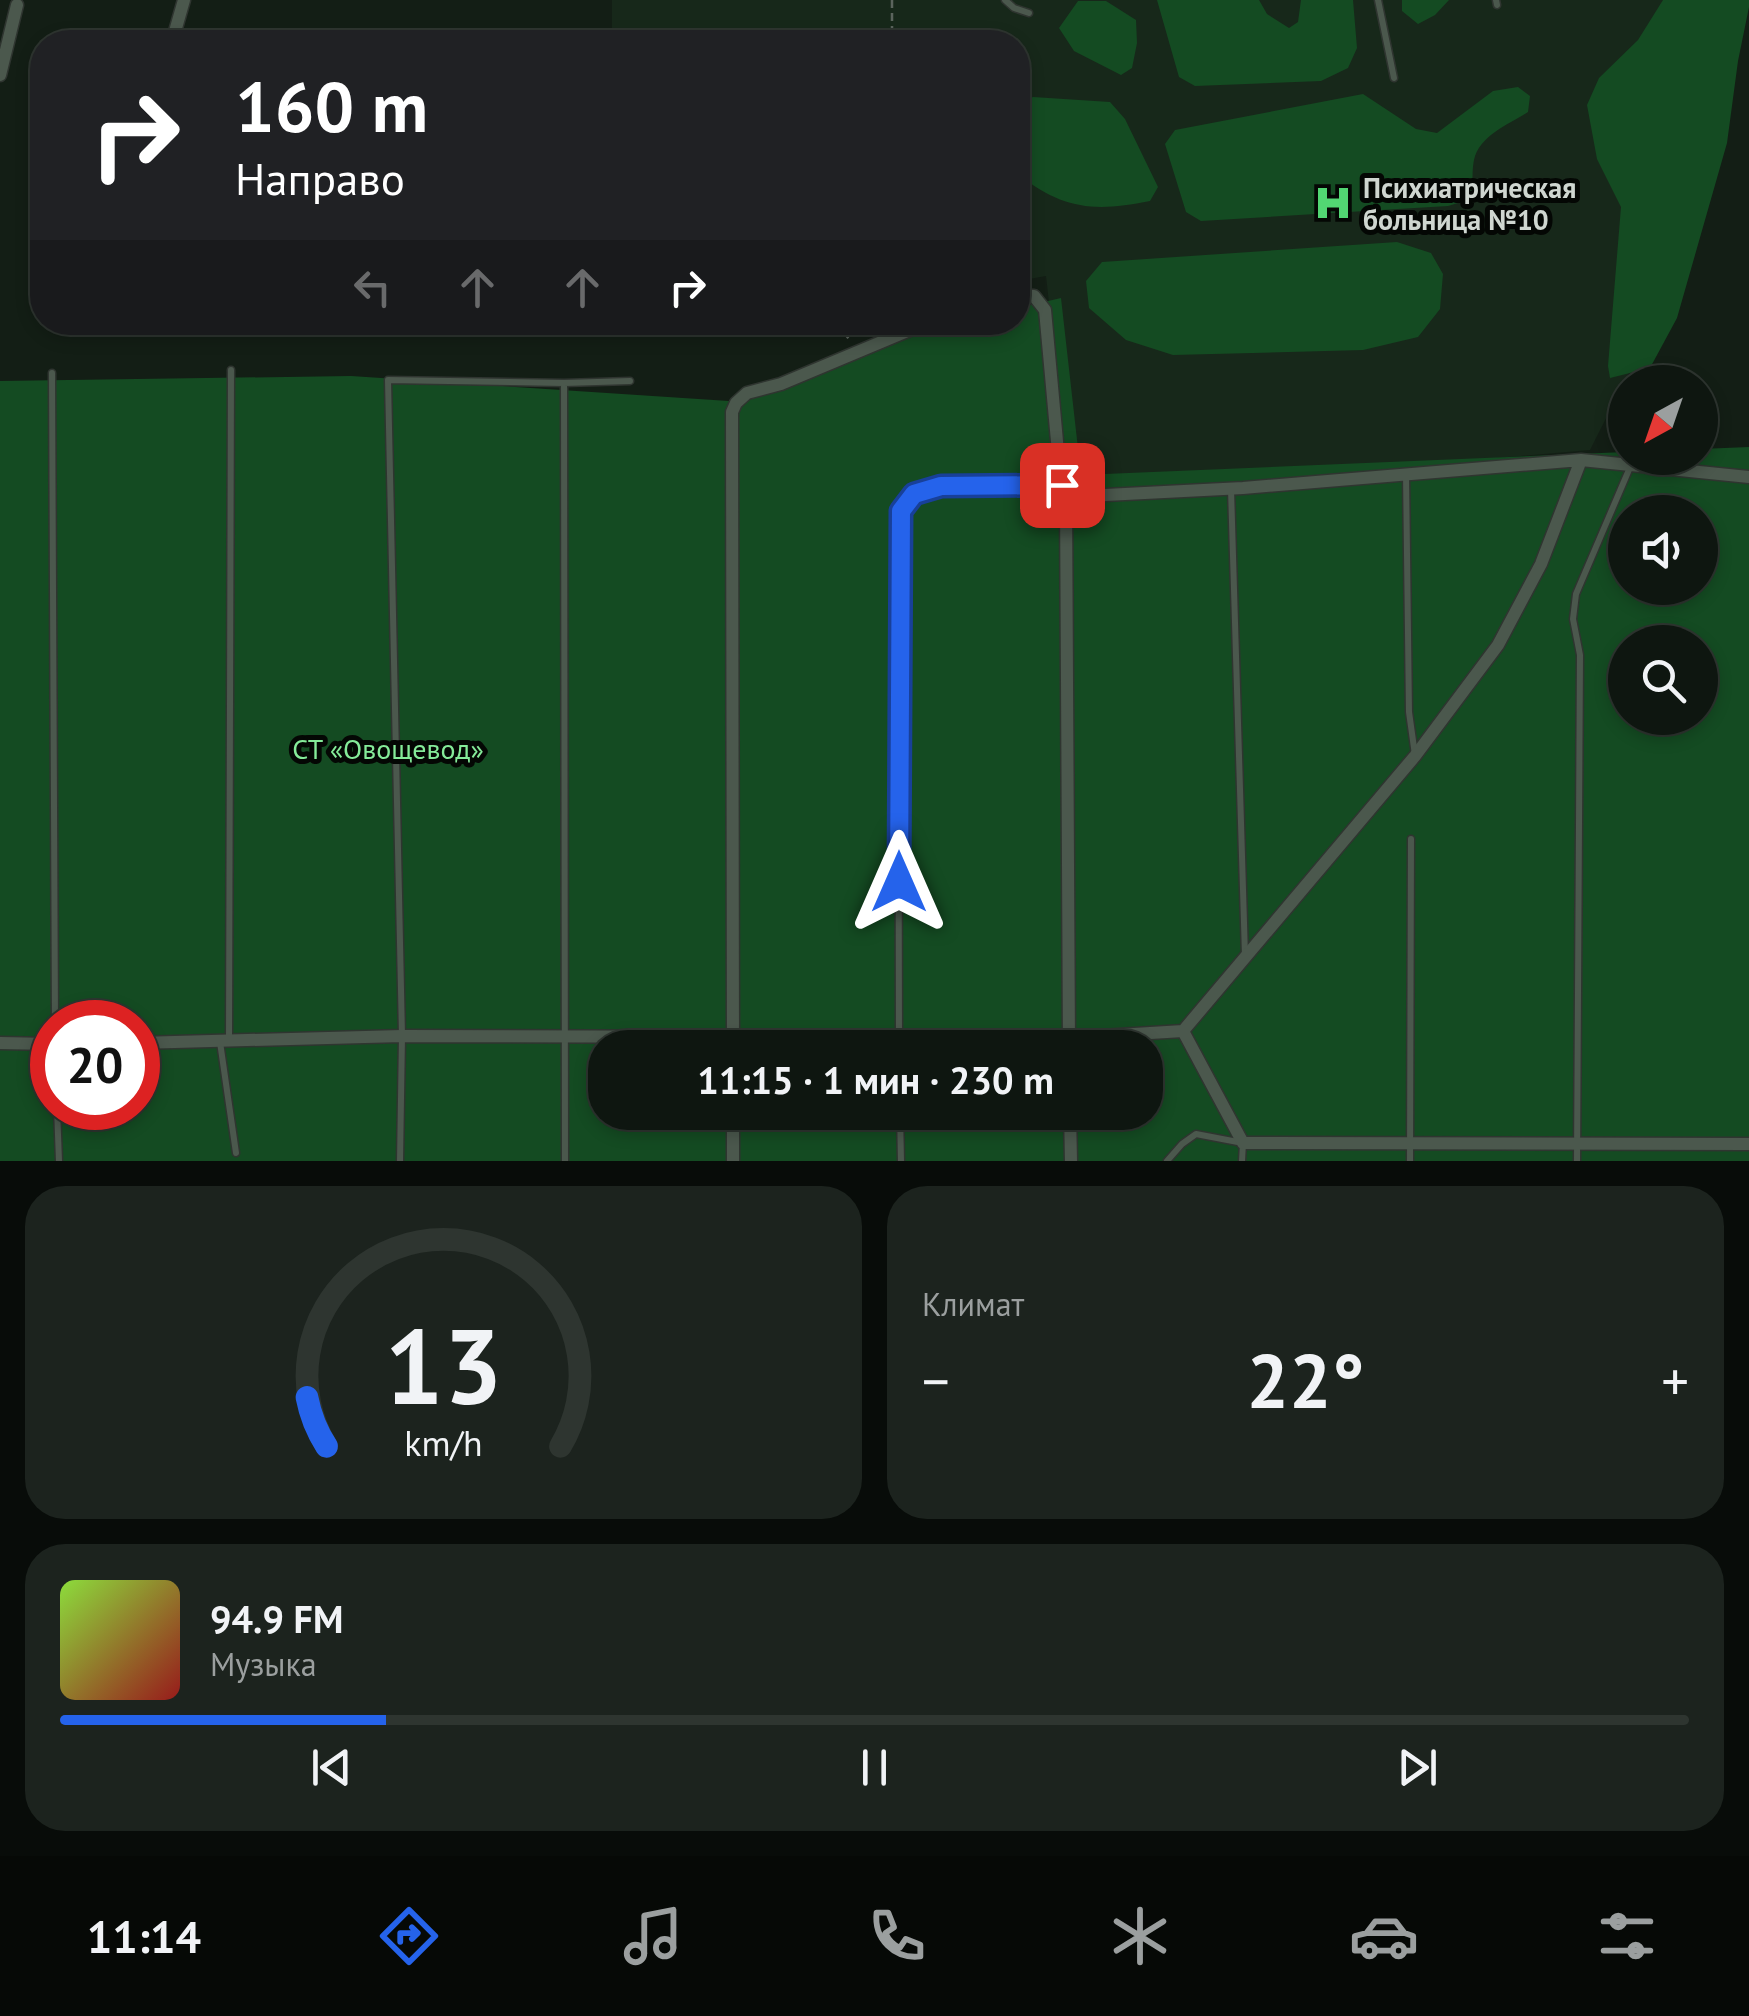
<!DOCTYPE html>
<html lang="ru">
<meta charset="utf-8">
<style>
body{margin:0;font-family:"PT Sans",sans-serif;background:#1c231e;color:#f1f3f6;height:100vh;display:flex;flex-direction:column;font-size:38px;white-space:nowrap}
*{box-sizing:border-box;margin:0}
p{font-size:32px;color:#9b9f9f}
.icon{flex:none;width:55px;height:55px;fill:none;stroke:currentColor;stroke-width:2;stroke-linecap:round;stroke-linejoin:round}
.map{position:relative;height:1161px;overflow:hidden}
.sheet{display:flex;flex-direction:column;gap:25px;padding:25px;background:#080c09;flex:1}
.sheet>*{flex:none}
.banner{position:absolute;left:30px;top:30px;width:1000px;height:305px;border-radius:40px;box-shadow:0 5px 15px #0003,0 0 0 2px #2e3530;background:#202124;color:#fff;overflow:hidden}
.needle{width:65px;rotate:220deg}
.tools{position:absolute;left:1608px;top:365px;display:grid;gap:20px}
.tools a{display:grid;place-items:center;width:110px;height:110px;border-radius:50%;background:#0e1610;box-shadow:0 5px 15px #0003,0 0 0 2px #2e3530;font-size:50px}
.speed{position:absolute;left:30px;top:1000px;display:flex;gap:20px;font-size:50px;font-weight:700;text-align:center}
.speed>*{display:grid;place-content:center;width:130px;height:130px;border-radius:50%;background:#0e1610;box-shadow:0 5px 15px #0003,0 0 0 2px #2e3530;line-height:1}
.speed .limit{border:15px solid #d22;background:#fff;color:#111}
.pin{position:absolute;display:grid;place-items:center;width:85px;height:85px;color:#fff;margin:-42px;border-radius:20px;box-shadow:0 5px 15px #0006}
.me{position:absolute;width:110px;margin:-55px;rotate:0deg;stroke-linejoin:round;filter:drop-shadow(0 0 8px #0008)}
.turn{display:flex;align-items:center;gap:35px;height:210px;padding:0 40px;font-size:45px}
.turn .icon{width:130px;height:130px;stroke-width:2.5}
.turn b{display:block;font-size:70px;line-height:85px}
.lanes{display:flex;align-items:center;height:95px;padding:0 40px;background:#0003;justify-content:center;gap:50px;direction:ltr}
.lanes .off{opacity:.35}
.big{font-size:75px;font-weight:700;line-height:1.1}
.sheet .card{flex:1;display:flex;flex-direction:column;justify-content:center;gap:15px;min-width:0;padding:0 35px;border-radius:40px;background:#1c231e}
.sheet .dial{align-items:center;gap:0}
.dial svg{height:260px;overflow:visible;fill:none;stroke:#2e3530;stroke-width:7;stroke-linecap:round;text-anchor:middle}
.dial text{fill:#f1f3f6;stroke:none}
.song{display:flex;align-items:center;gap:30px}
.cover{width:120px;height:120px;border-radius:15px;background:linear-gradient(135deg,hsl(90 70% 55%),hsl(0 70% 35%))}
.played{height:10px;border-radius:5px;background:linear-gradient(90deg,#2563eb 20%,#2e3530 20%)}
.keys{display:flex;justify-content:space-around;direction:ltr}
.heat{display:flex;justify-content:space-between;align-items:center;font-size:55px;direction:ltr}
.sheet .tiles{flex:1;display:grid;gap:25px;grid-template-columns:1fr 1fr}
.card:last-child{grid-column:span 2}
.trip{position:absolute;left:588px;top:1030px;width:575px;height:100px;border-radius:40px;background:#0e1610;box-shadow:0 5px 15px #0003,0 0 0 2px #2e3530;font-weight:700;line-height:100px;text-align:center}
.dock{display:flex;height:160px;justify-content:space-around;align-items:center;background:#060906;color:#9b9f9f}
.dock .icon{width:70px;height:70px}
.dock .on{color:#2563eb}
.dock b{font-size:45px;color:#f1f3f6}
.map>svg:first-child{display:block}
.built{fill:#17281a}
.green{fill:#144b22;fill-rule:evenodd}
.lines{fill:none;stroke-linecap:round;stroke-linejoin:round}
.lane-casing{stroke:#2f3530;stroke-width:9}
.street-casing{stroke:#2f3530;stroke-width:15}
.path{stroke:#5b645d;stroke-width:2.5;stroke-dasharray:8 5;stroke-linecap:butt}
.lane{stroke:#4b584d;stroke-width:6}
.street{stroke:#4b584d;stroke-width:12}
.route-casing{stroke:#184099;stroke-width:25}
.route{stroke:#2563eb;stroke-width:18}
.labels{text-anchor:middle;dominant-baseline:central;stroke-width:10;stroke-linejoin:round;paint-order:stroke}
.poi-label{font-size:28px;font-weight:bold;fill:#cfd6d0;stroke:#040704;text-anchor:start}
.park-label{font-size:28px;fill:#85eb99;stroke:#040704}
</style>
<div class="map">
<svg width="1749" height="1161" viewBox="0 0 1749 1161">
<rect width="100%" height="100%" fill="#131e15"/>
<path class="built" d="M612 0H1721L1650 331 1590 450 1086 493 1069 481 1046 276 1018 281V42H612Z"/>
<path class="green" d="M1157 0H1259L1267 14 1289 28 1298 22 1301 0H1353L1357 48 1348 68 1321 81 1195 86 1179 77Z
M1402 0H1449L1435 15 1418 24 1402 11Z
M1663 0H1749V7L1738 61 1727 143 1677 318 1650 368 1610 378 1608 366 1621 207 1597 159 1587 105 1599 78 1638 40Z
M1078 1H1106L1136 20 1137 43 1132 68 1121 75 1074 51 1059 28Z
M1518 87 1530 96 1528 112C1509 124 1479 136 1474 160 1471 176 1475 180 1468 200L1448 206 1201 221 1186 212 1165 144 1175 130 1363 94 1416 129 1437 133 1493 91Z
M1033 97 1110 102 1125 119 1158 187 1150 201C1095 212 1063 210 1018 174V104Z
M1397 242 1431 253 1443 274 1440 309 1418 337 1363 350 1173 355 1126 340 1089 308 1086 281 1102 262Z
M1061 298 1081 475 1625 452V458H1700V449L1749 447V1161H0V381L351 376 744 402 928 328 951 323 1018 322V308ZM1625 512H1700V588H1625ZM1625 642H1700V718H1625ZM52 1022H138V1108H52ZM605 1048H1145V1112H605Z"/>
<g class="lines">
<g class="lane-casing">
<path id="lane" d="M1005 0 1014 8 1029 13
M1378 0 1394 78
M1496 0 1497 5
M52 373 55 1022
M564 383 565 1161
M1406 474 1409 712 1415 755
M1231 489 1245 956
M229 1039 231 370
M220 1042 236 1153
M899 1048 898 533C900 519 900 506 912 496 932 479 1031 485 1061 485
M57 1108 59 1161
M900 1112 901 1161
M400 1161 402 1036 388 380 564 383 630 381
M1167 1161 1182 1144 1196 1134 1243 1143 1242 1161
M1410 1161 1411 839
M1577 1161 1580 655 1573 619 1576 594 1631 465"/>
</g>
<g class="street-casing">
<path id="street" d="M172 42 184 0
M0 75 17 5
M1018 295 1034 296 1045 310 1061 485 1066 497 1069 1048
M1066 497 1243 488 1581 460 1749 477
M1183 1031 1415 756 1498 645 1541 564 1581 460
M0 1043 52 1044
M138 1043 402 1036 1069 1038 1183 1031 1243 1143 1749 1144
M733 1048 732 412 736 403 747 393 781 384 929 322
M733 1112V1161
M1070 1112 1071 1161"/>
</g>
<path class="path" d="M892 0V42
M835 322 849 339"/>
<use href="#lane" class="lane"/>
<use href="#street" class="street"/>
</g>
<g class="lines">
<g class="route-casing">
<path id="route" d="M899 882 901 511 914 494 941 486 1062 485"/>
</g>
<use href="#route" class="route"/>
</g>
<defs>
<g id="hospital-bare" transform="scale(3)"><path d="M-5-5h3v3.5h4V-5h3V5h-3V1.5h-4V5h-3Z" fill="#52d673" stroke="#040704" stroke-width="2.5" paint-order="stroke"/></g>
</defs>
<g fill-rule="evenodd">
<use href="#hospital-bare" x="1333" y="203"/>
</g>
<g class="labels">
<g class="poi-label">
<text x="1363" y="187">Психиатрическая<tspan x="1363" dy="32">больница №10</tspan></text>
</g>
<g class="park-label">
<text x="388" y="748">СТ «Овощевод»</text>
</g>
</g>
</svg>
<div class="tools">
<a><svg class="needle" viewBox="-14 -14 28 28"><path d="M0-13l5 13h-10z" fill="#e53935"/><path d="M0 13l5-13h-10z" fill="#9b9f9f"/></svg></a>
<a><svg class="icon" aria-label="sound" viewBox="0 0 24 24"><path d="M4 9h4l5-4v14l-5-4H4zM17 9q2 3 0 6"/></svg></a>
<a><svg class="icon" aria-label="search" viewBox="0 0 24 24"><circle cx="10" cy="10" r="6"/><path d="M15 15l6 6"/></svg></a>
</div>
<div class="speed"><div class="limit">20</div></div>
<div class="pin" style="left:1062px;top:485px;background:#d93025"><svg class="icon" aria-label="arrive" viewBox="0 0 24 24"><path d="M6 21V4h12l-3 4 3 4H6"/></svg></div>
<svg class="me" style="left:899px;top:882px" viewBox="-20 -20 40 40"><path d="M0-17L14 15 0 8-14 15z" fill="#2563eb" stroke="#fff" stroke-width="4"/></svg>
<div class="trip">11:15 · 1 мин · 230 m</div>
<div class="banner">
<div class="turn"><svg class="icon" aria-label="right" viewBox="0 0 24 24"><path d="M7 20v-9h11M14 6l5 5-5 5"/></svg><div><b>160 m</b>Направо</div></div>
<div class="lanes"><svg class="icon off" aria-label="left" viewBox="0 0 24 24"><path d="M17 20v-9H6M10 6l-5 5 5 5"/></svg><svg class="icon off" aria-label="ahead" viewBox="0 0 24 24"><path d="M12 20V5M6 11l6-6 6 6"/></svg><svg class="icon off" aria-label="ahead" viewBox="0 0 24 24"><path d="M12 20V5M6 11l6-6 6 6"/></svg><svg class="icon" aria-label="right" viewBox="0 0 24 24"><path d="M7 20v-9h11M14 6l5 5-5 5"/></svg></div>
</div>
</div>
<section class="sheet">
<div class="tiles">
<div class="card dial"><svg viewBox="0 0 100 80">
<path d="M14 69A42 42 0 1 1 86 69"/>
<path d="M14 69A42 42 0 0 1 8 54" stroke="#2563eb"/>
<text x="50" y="56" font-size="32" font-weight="700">13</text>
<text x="50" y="72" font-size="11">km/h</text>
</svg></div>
<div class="card"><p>Климат</p>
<div class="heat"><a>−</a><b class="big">22°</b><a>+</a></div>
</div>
<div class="card">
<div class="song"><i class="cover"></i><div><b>94.9 FM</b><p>Музыка</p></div></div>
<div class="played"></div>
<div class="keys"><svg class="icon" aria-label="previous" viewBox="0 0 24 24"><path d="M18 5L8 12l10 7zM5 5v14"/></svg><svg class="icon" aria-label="pause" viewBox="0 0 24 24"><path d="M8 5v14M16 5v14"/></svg><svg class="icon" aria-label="next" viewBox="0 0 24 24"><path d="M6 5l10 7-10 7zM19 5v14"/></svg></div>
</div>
</div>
</section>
<nav class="dock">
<b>11:14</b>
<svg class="icon on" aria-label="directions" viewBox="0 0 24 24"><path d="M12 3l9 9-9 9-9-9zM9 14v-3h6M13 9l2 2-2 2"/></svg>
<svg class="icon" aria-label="music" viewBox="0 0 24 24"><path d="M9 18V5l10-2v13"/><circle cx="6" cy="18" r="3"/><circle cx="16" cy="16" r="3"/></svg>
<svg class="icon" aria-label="phone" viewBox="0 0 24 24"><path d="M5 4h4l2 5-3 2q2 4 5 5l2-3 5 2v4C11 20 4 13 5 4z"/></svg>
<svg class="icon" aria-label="climate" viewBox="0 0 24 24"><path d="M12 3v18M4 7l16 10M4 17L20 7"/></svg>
<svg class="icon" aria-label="car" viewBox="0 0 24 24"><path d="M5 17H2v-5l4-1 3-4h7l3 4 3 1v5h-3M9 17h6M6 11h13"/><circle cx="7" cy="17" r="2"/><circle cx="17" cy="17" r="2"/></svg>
<svg class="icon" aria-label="filters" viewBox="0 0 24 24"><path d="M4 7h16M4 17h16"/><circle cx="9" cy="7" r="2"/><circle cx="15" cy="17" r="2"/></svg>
</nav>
